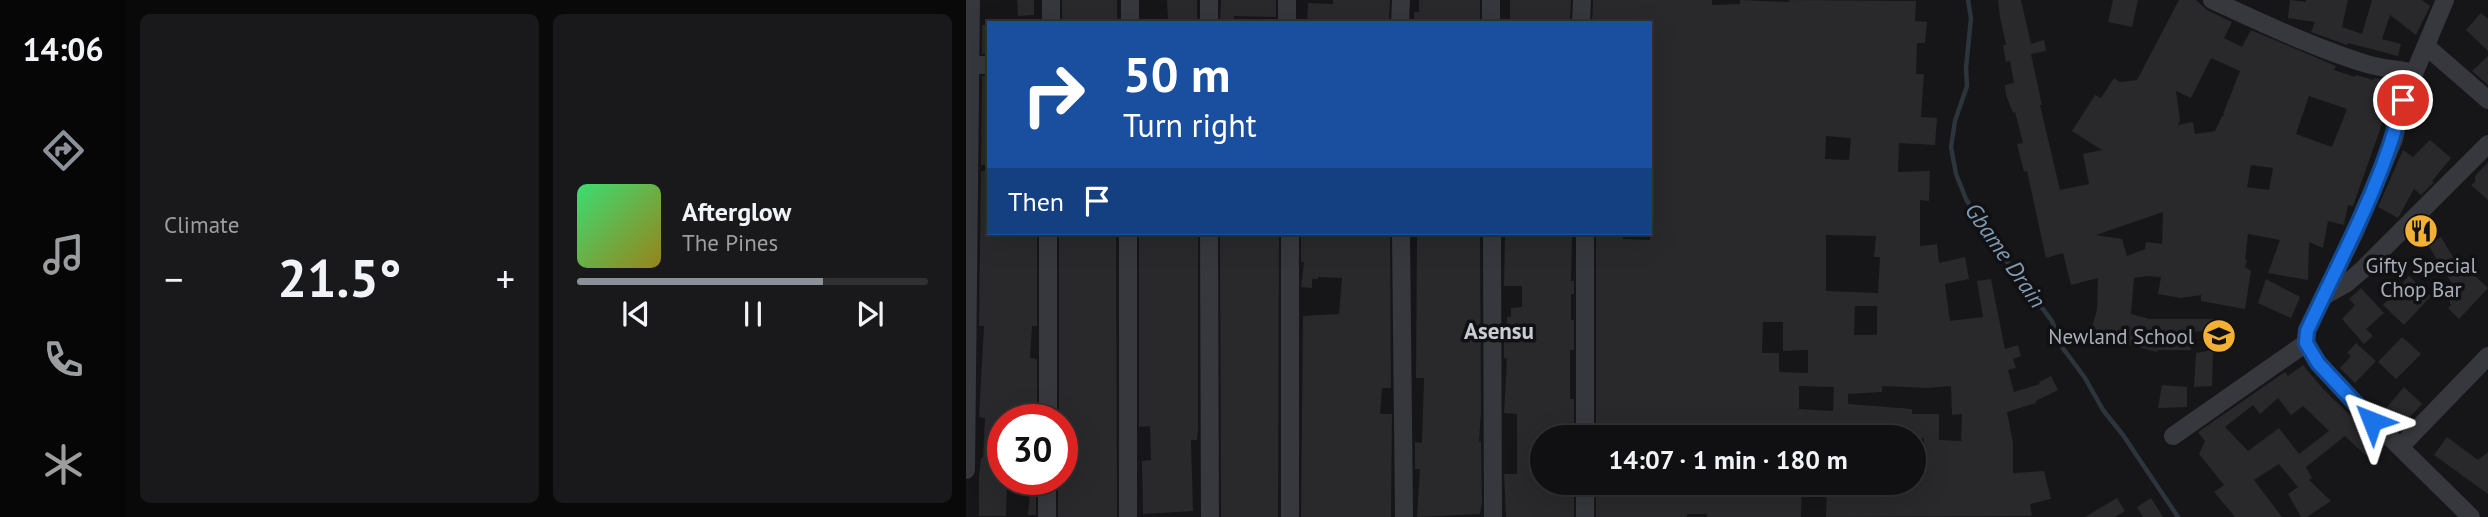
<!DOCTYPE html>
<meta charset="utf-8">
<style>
body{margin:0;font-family:"PT Sans",sans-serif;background:#19191b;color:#f1f3f6;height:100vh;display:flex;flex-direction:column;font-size:26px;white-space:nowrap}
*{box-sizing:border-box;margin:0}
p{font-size:23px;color:#9c9d9f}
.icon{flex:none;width:38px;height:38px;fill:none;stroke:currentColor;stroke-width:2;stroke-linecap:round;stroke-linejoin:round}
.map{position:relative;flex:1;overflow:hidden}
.sheet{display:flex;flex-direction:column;gap:14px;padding:14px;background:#09090a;width:840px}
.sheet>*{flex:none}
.guide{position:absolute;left:21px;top:21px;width:665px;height:214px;border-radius:0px;box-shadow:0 7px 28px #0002,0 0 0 2px #303032;background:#1a4fa0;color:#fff;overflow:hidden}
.speed{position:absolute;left:21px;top:404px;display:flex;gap:14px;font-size:35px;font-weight:700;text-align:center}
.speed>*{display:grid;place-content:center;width:91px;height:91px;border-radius:50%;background:#101012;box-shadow:0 7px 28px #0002,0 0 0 2px #303032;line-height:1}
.speed .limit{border:10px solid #d22;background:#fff;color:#111}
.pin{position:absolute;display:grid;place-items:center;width:60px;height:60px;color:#fff;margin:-30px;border:4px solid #fff;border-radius:50%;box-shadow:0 2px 7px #0007}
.me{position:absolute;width:77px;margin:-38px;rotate:315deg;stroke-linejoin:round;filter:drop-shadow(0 0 5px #0008)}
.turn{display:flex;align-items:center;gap:24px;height:147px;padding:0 21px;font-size:32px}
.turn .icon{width:91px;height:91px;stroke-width:2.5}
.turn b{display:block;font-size:49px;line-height:60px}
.then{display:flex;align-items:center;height:66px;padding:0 21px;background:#0003;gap:14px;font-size:26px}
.big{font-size:52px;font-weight:700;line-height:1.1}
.sheet .tile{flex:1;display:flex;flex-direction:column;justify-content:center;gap:10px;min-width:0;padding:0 24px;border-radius:10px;background:#19191b}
.song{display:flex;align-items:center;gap:21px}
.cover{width:84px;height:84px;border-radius:10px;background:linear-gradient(135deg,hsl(140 70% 55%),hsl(50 70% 35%))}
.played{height:7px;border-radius:4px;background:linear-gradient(90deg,#8c9099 70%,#303032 70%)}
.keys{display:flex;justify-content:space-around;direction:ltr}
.heat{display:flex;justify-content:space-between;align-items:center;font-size:38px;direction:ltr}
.sheet .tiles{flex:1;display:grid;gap:14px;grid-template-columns:repeat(2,1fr)}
.trip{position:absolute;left:564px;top:425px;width:396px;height:70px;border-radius:35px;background:#101012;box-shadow:0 7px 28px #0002,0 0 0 2px #303032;font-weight:700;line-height:70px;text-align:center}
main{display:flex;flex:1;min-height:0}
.tabs{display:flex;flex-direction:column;width:126px;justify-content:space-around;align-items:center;background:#060607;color:#9c9d9f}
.tabs .icon{width:49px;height:49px}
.tabs .current{color:#8c9099}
.tabs b{font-size:32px;color:#f1f3f6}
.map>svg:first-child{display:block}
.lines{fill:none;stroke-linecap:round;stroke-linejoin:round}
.stream{stroke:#2c353c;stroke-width:4.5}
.building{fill:#29292c;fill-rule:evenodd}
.minor{stroke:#37383d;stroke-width:18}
.route-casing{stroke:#114b97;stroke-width:18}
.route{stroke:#1a73e8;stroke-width:12}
.labels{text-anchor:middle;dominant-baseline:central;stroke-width:7;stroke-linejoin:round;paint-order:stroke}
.poi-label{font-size:21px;fill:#a8adb8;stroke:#111113}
.water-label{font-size:23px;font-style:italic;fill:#7f9bb3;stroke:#111113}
.neighbourhood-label{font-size:23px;font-weight:bold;fill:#c9ccd4;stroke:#111113}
</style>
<main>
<nav class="tabs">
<b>14:06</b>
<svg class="icon current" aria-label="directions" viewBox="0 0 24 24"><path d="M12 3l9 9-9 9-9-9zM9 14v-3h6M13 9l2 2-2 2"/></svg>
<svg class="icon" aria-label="music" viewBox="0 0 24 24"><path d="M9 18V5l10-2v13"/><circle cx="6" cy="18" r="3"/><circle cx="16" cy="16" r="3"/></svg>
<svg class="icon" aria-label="phone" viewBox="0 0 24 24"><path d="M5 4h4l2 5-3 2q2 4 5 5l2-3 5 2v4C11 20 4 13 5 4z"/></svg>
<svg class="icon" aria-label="climate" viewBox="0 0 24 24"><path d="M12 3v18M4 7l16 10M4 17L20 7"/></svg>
</nav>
<section class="sheet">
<div class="tiles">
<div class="tile"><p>Climate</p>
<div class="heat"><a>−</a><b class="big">21.5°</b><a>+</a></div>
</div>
<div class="tile">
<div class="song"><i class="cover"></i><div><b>Afterglow</b><p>The Pines</p></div></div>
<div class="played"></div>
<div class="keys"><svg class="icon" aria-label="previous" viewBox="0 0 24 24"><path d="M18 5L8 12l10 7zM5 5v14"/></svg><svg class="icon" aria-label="pause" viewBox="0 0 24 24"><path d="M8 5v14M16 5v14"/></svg><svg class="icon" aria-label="next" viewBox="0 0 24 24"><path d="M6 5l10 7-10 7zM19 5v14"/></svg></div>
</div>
</div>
</section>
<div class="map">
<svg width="1522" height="517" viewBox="0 0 1522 517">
<rect width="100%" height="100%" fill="#161618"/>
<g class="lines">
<path class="stream" d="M1002 0 1005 18 1000 68 1001 86 989 121 985 147 990 174 1000 199 1030 247 1086 321 1096 347 1119 378 1137 410 1157 435 1212 517"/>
</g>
<path class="building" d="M51 0H68V15L52 16Z
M96 0H151V23H122V19H96Z
M201 0H231V23H202Z
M255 0H310V17L268 16V22H254Z
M367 0H424L423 23H341L342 3 367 4Z
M453 0H514V23H448V12H453Z
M544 0H605L604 23H544Z
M627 0H746V5L774 4V0L823 2V0L950 1 949 21 961 22 959 43H951L950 74H958L955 117 971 118 969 145 933 143 932 172 964 171 963 201 954 200V246L971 244 973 263 999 257 1003 279 979 284 984 321 1017 317 1011 281 1025 279 1039 349 1052 345 1055 356 1047 359 1050 368 1042 370 1048 392 1074 384 1073 382 1085 376 1092 390 1070 401V403L1041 412 1047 443V473L1078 471 1085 499 1064 504 1066 516 860 517 861 483H949V473L958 474V438H630V233H657V239L684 240V23H626ZM860 136 885 138 883 160 859 159ZM860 235 910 236 908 257H914L912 293 860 291ZM889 306H911V335H888ZM797 322H817V351L842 350V373L813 372V353H796ZM833 386 868 387 867 411 833 409ZM916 386 961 388 985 386 986 415 996 414 995 441 973 440V414H946V409L882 404V394L916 392Z
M1032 0H1055L1065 44 1078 40 1080 51 1065 54 1076 105H1074L1094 190 1123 184 1117 154 1136 150 1106 131 1129 95 1135 98 1148 78 1154 82 1171 80 1213 0H1230L1241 10 1266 22 1258 38 1276 47 1285 30 1370 66 1368 70 1389 77 1390 75 1408 80V78L1431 81 1387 206 1382 205 1378 225 1362 221 1357 248 1343 242 1342 280 1302 273 1314 240 1282 234 1279 259 1281 260 1279 267 1285 271 1279 309 1235 301V295L1215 298 1192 294 1195 277 1180 276 1168 278 1165 314 1183 319H1248L1249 330 1226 332 1225 350H1192L1191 352 1128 336 1130 329 1126 327 1131 310 1132 278 1105 285 1097 253 1080 258 1061 171 1058 172 1051 144 1057 143 1049 112 1047 113 1040 95 1039 85 1048 83 1044 61 1040 62 1037 45H1040L1034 17ZM1245 58 1274 71 1257 114 1259 115 1256 116 1249 131 1229 134 1227 122 1212 125 1214 120 1210 91 1225 98ZM1343 96 1381 109 1366 147 1330 134ZM1285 165 1307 168 1303 190 1281 187ZM1197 212 1196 244 1180 242 1179 249 1161 256 1156 239 1130 235Z
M1147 0H1172L1166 27 1142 22Z
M1324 0 1340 2V0H1382L1376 27 1396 34 1406 0H1456L1464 6 1450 35 1424 15 1416 39 1435 44 1432 56 1382 43 1381 45 1345 32 1349 22 1322 18Z
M1515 13 1522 19V51L1500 30Z
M16 25H23V54H16Z
M1522 56V85L1506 71Z
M16 76H23L22 165H15Z
M1464 140 1485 158 1466 181 1468 182 1455 195 1448 189 1432 218 1412 207 1437 150 1447 157Z
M1522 162V200L1505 185 1509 182V176Z
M15 171H23V237L71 235V326H66L64 358 71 359V419L37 418V480H41L40 516H13V476L15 458H17L19 418 13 417 18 326H13Z
M150 233 151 517H92V480H96V420L93 419V234Z
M173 233 232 234V427L231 440H225L227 511 177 514 176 461 185 460 184 426 173 427Z
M335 233 424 235 425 388H416L414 414H426L425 517H335L337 316 373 314 376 278 352 277V279H346V288L335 287 338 262H335Z
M451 233H514L515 412 513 442H515L516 502 514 514 451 517 454 469H449V442L456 443 458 378H450Z
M543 233H606L605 281H608V294H605V320H608V350H604V399H608V428H601V438H576V483H608V517H540L538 474H551V414L538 413 541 358H538V335H541V317H545V308L556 307V286H538L539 236H543Z
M254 234 313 237 312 517H255Z
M1475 237 1496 272 1508 275 1522 288 1493 319 1482 308 1485 305 1479 292 1487 285 1462 245Z
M1443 276 1465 296 1438 325 1417 305Z
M1300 279 1334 297 1325 318 1292 303Z
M1395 288 1418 313 1400 329 1407 336 1398 344 1376 319 1389 305 1383 299Z
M1436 337 1455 354 1430 379 1412 362Z
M1390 343 1410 361 1389 383 1374 368 1385 356 1381 353Z
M1247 350 1246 386 1228 387 1230 353Z
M1337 365 1358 390 1412 442 1399 455 1379 436 1340 467 1346 478 1343 480 1365 501 1341 517H1335L1322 494 1332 487 1313 464 1288 480 1316 517H1269L1248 492 1258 485 1233 454 1239 441 1232 432 1319 372 1322 376ZM1312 398 1325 415 1337 406 1363 431 1333 454 1313 428 1282 451 1259 427 1287 405 1294 414Z
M1196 385 1221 387V407L1192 408Z
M1438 387 1456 404 1442 419 1440 417 1431 429 1416 413Z
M1481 437 1512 460 1522 452V494L1468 455Z
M65 480H70V515H62Z
M630 483H836L835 517H741V514H721V517H630Z
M1151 498 1159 511 1149 517H1119Z
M1185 498 1197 517H1177L1171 507Z"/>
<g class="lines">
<path class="minor" d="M164 0V23
M243 0V23
M321 0V23
M1246 0C1297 23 1348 48 1401 64 1417 69 1433 69 1448 73
M1479 0 1437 100 1428 139 1389 232 1341 330 1340 343 1352 363 1389 403 1505 517
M85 23V0
M434 23 435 0
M525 23V0
M615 23 616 0
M1460 46 1522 100
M0 65H23
M243 233 244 517
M435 233 438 517
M526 233 527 517
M619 233V438
M1360 295 1381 283 1396 270 1522 144
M82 420V233
M1207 436 1340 343
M1434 447 1522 356
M0 470 5 0
M81 517V480
M162 517V233
M324 517V233
M619 517V483"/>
</g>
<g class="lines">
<g class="route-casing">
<path id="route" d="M1406 421 1352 363 1340 343 1341 331C1376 255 1418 181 1437 100"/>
</g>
<use href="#route" class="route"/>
</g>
<defs>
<g id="restaurant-disc" transform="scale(1.75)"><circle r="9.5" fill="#f2b134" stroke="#111113"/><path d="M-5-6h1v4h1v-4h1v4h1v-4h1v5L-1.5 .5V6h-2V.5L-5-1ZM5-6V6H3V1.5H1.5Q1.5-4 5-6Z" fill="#111"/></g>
<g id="school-disc" transform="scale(1.75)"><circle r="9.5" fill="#f2b134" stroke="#111113"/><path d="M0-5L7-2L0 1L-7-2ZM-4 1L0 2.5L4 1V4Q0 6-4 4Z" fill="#111"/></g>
</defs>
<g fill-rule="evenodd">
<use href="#restaurant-disc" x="1455" y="231"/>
<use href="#school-disc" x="1253" y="336"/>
</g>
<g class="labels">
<g class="poi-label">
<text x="1455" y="265">Gifty Special<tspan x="1455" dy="24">Chop Bar</tspan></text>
<text x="1228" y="336" text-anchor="end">Newland School</text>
</g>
<g class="water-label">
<text transform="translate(1040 255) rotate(55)">Gbame Drain</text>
</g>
<g class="neighbourhood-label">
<text x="533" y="330">Asensu</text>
</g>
</g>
</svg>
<div class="speed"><div class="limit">30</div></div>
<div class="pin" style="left:1437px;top:100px;background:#d93025"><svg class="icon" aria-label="arrive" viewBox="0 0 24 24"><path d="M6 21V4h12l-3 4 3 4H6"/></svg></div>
<svg class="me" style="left:1406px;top:421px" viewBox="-20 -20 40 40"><path d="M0-17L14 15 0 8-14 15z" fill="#1a73e8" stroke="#fff" stroke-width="4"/></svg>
<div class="trip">14:07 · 1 min · 180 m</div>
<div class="guide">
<div class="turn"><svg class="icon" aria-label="right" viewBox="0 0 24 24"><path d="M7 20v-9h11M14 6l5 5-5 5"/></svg><div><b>50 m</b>Turn right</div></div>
<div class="then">Then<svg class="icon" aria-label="arrive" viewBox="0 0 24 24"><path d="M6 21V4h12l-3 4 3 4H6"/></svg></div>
</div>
</div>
</main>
